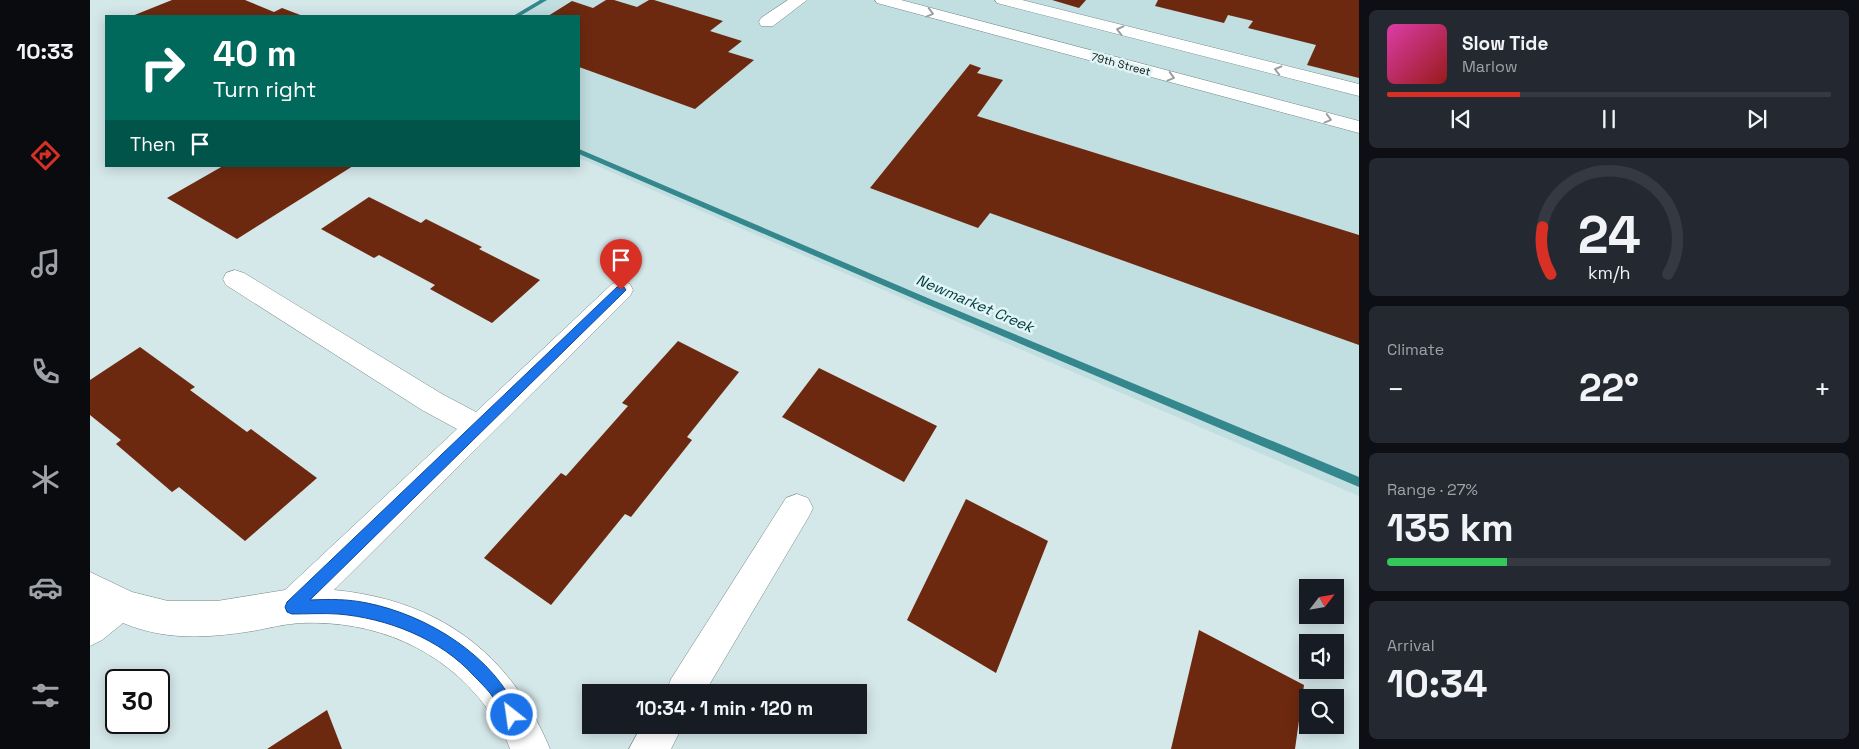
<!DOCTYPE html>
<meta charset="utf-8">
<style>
body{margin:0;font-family:"Space Grotesk",sans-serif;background:#242831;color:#f1f3f6;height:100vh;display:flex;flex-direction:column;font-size:19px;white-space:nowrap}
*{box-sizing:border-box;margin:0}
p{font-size:16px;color:#9ea1a6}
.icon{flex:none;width:28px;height:28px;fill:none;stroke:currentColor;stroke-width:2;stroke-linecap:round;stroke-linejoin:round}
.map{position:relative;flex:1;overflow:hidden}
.drawer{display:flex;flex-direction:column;gap:10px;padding:10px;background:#0d0f14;width:500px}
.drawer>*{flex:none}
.guide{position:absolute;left:15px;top:15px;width:475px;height:152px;border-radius:0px;box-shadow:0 2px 12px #0003;background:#00695c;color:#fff;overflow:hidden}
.needle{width:32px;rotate:59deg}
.buttons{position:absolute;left:1209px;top:579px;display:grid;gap:10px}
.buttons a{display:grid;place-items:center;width:45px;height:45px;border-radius:0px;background:#171b24;box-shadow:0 2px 12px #0003;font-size:25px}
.speed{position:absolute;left:15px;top:669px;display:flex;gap:10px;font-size:25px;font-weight:700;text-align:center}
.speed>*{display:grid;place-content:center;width:65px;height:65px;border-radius:50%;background:#171b24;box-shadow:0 2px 12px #0003;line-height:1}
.speed .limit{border:2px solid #111;border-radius:8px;background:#fff;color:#111}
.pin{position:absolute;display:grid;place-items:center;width:42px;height:42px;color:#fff;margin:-51px -21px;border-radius:50% 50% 50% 0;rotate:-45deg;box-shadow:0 0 5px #0007}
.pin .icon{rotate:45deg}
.me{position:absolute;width:55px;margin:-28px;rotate:330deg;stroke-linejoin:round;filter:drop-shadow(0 0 4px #0008)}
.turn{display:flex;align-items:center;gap:18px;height:105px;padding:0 25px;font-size:22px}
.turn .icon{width:65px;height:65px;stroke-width:2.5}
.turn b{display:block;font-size:35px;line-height:42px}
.then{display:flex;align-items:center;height:48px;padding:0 25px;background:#0003;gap:10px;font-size:19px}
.big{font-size:38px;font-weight:600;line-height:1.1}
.drawer .card{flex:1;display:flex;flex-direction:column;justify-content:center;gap:8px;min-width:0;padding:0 18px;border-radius:8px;background:#242831}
.drawer .dial{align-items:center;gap:0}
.dial svg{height:130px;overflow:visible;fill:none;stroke:#363941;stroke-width:7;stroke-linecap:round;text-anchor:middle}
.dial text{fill:#f1f3f6;stroke:none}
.song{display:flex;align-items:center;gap:15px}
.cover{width:60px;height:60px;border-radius:8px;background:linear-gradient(135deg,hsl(320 70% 55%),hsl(0 70% 35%))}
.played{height:5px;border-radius:2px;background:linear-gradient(90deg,#d93025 30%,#363941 30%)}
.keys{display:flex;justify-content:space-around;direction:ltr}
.heat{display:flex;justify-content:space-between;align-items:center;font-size:28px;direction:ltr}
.charge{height:8px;border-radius:4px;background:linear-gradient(90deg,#34c759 27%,#363941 0)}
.trip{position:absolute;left:492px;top:684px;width:285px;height:50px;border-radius:0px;background:#171b24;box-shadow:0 2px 12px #0003;font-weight:600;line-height:50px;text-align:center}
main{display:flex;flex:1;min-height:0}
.tabs{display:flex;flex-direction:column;width:90px;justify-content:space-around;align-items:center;background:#090b0e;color:#9ea1a6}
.tabs .icon{width:35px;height:35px}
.tabs .current{color:#d93025}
.tabs b{font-size:22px;color:#f1f3f6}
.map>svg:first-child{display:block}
.built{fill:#c1dee0}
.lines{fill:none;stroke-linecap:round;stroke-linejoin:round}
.stream{fill:#33878d;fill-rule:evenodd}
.building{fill:#6d290f}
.minor-casing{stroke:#77898a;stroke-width:1}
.minor{fill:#fff;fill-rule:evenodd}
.oneway{stroke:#9c9f9f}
.route{fill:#1a73e8;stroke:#114b97}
.labels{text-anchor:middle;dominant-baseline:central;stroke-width:5;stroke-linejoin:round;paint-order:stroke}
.far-street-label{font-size:11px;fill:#080e0f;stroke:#e1f4f6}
.water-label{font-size:15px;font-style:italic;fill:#013a3d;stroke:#e1f4f6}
</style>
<main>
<nav class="tabs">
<b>10:33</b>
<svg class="icon current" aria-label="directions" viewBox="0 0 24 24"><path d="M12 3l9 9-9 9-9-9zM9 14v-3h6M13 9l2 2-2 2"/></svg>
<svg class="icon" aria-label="music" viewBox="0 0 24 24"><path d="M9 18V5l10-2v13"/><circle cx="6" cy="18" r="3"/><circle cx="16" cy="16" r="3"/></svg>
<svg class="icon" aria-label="phone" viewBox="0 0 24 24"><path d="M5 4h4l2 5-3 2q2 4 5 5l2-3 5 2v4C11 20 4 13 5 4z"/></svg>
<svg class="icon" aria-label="climate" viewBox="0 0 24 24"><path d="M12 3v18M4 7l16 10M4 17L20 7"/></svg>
<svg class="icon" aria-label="car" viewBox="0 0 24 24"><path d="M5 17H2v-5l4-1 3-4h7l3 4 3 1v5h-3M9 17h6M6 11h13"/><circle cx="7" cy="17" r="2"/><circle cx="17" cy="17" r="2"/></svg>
<svg class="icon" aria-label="filters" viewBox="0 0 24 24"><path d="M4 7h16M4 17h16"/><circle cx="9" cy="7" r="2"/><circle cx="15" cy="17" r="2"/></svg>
</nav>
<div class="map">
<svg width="1269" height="749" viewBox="0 0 1269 749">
<rect width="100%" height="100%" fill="#d4e7e9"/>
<path class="built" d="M454 0H1269V496L489 158V16H427Z"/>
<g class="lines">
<path class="stream" d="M450 0H457L430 16H423Z
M489 149 840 299 1269 477V487L834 303 489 154Z"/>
</g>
<path class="building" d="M82 0H155L184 12 192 8 213 16H42Z
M516 0H524L547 7 559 0H564L633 21 620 31 652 41 638 52 664 60 605 109 489 67V16H458L482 1 503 8Z
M962 0H996L989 8Z
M1068 0H1269V78L1217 65 1226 45 1158 28 1163 21 1138 15 1134 23 1065 6Z
M880 64 891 68 887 73 913 80 887 116 1269 235V345L900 213 888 228 780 188Z
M133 166H263L147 239 77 198Z
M279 197 331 223 336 219 392 247 389 249 450 280 402 323 340 289 345 285 289 255 284 258 231 229Z
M588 341 649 372 597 437 602 440 541 517 535 514 461 605 394 558 471 473 476 476 538 406 532 403Z
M50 347 105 387 100 390 157 432 161 429 227 478 155 541 89 487 82 492 26 444 31 440 0 415V380Z
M729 368 847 426 814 482 692 417Z
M876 499 958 541 906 673 817 620Z
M1109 630 1214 685 1205 749H1081Z
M237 710 252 749H177Z"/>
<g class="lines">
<g class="minor-casing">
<path id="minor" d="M698 0H717L683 26H671L669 22 671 18Z
M785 0H811L1269 121V133L787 3Z
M905 0H932L1269 84V96L907 3Z
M145 270 154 273 352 394 386 412 522 284 531 281 540 284 543 290 540 296 244 590C348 600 420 652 460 749H420C415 734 405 720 396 707 352 648 284 620 211 623 194 624 179 628 163 631 118 638 76 641 33 623L12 640 0 646V572L42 592 78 601H127L195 590 367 429 332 410 136 285 133 279 136 273Z
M707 494 718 498 723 508 718 518 615 692H576L581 679 696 498Z
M552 725H593L581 749H539Z"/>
</g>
<use href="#minor" class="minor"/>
</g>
<defs><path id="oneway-chevron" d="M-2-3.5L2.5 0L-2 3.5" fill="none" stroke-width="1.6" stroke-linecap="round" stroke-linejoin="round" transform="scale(1.25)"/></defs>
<g class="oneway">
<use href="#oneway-chevron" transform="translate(840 13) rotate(15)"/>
<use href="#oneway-chevron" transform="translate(1030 30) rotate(-166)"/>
<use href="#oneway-chevron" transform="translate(1188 70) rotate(-166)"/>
<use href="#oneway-chevron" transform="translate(1081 77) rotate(15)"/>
<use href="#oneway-chevron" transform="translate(1238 119) rotate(15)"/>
</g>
<path class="route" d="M531 286 534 287 536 290 534 292 220 600C239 599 258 599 277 603 337 615 405 656 429 715L427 721 422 723C410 718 407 702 400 693 395 687 389 681 384 676 351 639 297 618 248 614 233 613 217 614 202 614L197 612 195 607 197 602 527 287Z"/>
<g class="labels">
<g class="far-street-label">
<text transform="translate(1031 64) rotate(15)">79th Street</text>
</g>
<g class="water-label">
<text transform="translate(885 303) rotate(23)">Newmarket Creek</text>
</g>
</g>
</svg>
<div class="buttons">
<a><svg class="needle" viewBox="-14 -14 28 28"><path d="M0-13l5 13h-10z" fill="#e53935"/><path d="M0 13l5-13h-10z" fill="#9ea1a6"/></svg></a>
<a><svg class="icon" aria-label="sound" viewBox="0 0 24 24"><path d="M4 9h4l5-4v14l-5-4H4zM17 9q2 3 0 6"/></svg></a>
<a><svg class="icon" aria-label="search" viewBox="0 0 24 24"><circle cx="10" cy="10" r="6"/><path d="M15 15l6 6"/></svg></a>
</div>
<div class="speed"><div class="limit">30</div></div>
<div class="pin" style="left:531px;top:290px;background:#d93025"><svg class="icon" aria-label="arrive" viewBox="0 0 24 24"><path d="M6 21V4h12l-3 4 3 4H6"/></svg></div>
<svg class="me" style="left:422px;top:715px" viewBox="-20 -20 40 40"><circle r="17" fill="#1a73e8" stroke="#fff" stroke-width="3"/><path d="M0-11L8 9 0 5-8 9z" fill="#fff"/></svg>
<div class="trip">10:34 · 1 min · 120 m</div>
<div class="guide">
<div class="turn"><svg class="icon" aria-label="right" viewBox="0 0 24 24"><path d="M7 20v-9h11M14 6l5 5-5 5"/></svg><div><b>40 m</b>Turn right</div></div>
<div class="then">Then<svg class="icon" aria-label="arrive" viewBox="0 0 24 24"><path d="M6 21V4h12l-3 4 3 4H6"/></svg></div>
</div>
</div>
<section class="drawer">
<div class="card">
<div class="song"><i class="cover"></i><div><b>Slow Tide</b><p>Marlow</p></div></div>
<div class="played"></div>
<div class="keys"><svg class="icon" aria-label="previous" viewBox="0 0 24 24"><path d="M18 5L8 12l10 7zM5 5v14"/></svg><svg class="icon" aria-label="pause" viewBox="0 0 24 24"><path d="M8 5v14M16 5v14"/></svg><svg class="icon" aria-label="next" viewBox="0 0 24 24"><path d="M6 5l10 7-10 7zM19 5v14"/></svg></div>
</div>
<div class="card dial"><svg viewBox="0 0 100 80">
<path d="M14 69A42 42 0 1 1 86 69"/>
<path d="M14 69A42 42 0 0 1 9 40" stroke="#d93025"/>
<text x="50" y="56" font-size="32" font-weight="700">24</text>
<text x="50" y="72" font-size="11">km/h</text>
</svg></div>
<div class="card"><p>Climate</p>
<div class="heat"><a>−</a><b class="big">22°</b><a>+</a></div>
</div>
<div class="card"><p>Range · 27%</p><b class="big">135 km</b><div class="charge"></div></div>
<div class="card"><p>Arrival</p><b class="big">10:34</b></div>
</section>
</main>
